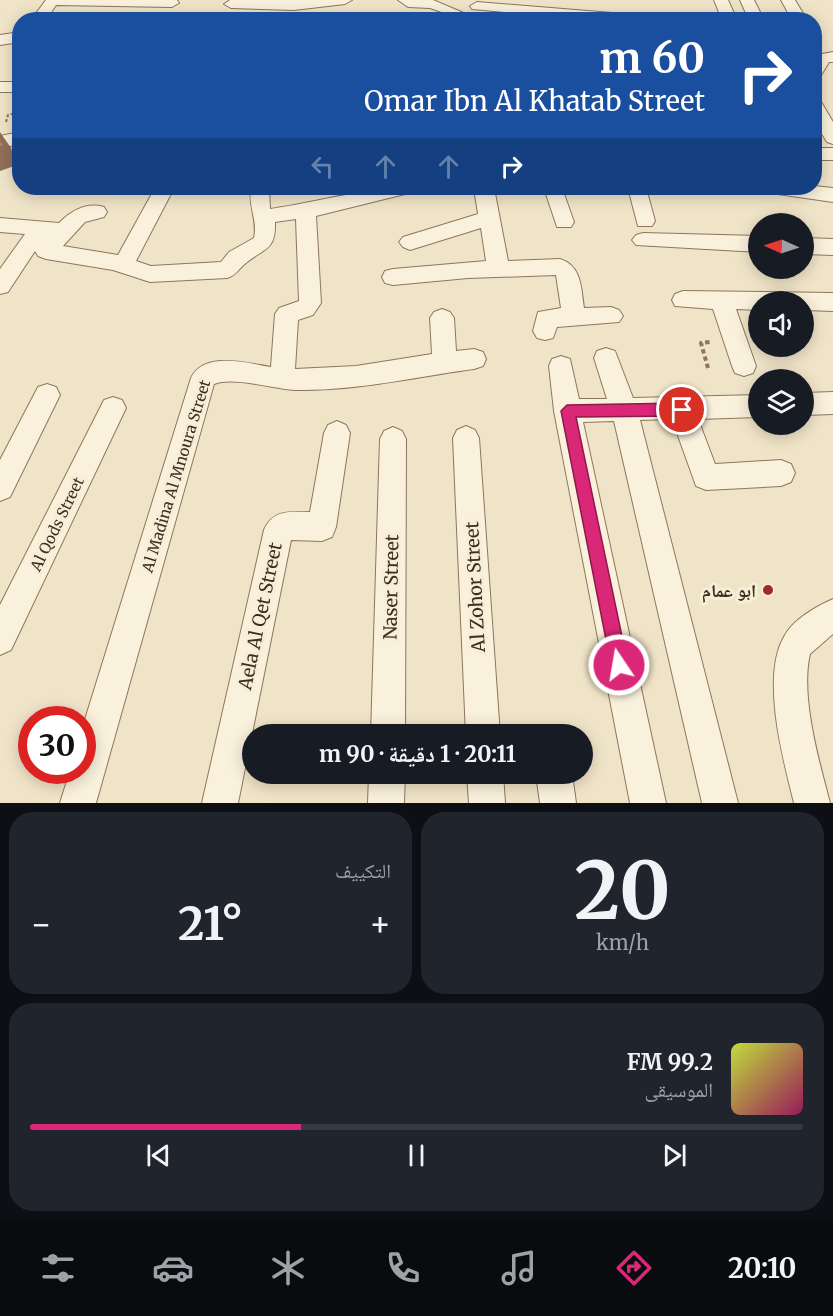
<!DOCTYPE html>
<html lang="ar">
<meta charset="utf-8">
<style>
body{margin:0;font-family:Merriweather,"Noto Naskh Arabic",serif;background:#20242c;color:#f1f3f6;direction:rtl;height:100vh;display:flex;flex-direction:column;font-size:22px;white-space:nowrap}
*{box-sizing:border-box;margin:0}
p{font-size:20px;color:#9ea1a6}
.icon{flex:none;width:33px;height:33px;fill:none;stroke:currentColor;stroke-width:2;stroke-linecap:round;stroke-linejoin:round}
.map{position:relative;height:803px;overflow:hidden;direction:ltr}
.drawer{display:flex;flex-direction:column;gap:9px;padding:9px;background:#0d0f14;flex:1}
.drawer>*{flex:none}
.top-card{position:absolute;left:12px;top:12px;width:810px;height:183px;border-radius:24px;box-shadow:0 3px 15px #0003;direction:rtl;background:#1a4fa0;color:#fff;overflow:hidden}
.needle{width:39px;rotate:273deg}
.buttons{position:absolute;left:748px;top:213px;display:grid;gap:12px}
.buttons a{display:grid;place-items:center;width:66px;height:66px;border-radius:50%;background:#171b24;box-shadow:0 3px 15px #0003;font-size:30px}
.speed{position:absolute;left:18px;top:706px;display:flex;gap:12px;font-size:30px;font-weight:700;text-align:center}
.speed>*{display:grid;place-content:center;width:78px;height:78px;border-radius:50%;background:#171b24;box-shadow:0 3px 15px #0003;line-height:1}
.speed .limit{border:9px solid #d22;background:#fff;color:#111}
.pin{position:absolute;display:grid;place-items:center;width:51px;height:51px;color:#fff;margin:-26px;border:3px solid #fff;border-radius:50%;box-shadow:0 2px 6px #0007}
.me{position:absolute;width:66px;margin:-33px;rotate:348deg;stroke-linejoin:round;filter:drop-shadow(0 0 4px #0008)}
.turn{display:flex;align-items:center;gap:21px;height:126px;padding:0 18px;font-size:27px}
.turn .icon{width:78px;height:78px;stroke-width:2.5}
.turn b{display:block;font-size:42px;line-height:51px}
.lanes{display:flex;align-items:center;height:57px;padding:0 18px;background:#0003;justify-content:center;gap:30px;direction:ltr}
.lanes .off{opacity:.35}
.big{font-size:45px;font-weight:700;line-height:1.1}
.drawer .tile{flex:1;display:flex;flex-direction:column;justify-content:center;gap:9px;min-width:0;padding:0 21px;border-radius:24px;background:#20242c}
.drawer .dial{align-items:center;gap:0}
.dial b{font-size:78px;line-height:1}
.song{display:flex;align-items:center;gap:18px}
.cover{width:72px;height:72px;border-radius:9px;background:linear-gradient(135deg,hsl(70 70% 55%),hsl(330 70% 35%))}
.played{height:6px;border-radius:3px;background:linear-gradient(90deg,#db2777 35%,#363941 35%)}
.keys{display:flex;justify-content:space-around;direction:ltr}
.heat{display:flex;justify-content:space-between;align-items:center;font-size:33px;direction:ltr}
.drawer .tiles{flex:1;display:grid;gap:9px;grid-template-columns:1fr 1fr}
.tile:last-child{grid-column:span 2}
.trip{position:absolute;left:242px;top:724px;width:351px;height:60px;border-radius:30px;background:#171b24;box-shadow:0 3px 15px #0003;font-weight:700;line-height:60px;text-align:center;direction:rtl}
.tab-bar{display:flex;height:96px;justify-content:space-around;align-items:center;background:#090b0e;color:#9ea1a6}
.tab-bar .icon{width:42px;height:42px}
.tab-bar .current{color:#db2777}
.tab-bar b{font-size:27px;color:#f1f3f6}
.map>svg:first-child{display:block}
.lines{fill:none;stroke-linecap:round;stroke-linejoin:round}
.minor-casing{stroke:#8d765c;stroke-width:2}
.path-far1{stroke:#8d765c;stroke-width:2;stroke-dasharray:3 2;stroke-linecap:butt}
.path{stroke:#8d765c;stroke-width:4;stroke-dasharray:4.5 3;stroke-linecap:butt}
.minor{fill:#faf1dc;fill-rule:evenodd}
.shaded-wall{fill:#916f58}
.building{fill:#cf9f7d;stroke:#916f58;stroke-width:1.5}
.route{fill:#db2777;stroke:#8e194d;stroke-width:1.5}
.poi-dot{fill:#9e2a2b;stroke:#f7eed8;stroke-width:2}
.labels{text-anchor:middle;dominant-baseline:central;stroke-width:6;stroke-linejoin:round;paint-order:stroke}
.street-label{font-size:15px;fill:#3d2e20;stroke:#f7eed8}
.near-street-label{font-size:18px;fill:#3d2e20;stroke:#f7eed8}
.near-poi-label{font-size:18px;font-weight:bold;fill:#3d2e20;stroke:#f7eed8;text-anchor:end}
</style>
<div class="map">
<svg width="833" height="803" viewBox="0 0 833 803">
<rect width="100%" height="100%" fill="#f0e4c8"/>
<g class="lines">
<g class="minor-casing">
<path id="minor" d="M46 0H177L179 3 172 7 56 5 46 20H31Z
M230 0H352L345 4 294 10 231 8 224 4Z
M398 0H433L466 14 459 18 430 8 408 7Z
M714 0H728L737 20H722Z
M740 0H754L764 20H749Z
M781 0H795L807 20H792Z
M477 2 649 16 656 20H589L472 9 470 6Z
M20 32V42L0 45V35Z
M833 52V62H829L820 77 814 79V59L817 55Z
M0 82H20V92H0Z
M814 99 820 100 833 122V144L827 142 814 121Z
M20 132V144L0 148V136Z
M814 148H833V160H814Z
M814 186 833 188V202L778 194 771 193 768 188Z
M155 188H174L136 261 151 266 221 262 229 252 254 238C258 219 248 208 251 188H269L270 209C318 202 364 188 411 188L409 193 316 216 321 303 313 315 298 320 295 369 356 366 432 354 430 318 434 312 442 309 450 312 454 318 456 351 474 349 483 352 486 359 483 366 474 369C415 377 356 391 296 390 274 389 232 376 214 384L96 803H60L70 771H82V729L191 378C204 351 247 363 271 367L275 314 279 308 299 301 296 219 275 222C276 251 264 248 246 263 238 269 237 275 227 278L150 282 113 270 46 259 38 256 35 251 8 292 0 294V269L25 234 0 232V218L59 223C71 211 86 202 104 207L107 212 104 217 85 222 63 246 118 255Z
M474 188H494L508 261 560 259C582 266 581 288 584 308L611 307 619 310 623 316 619 322 557 327 553 338 545 340 537 338 533 331 538 312 561 308 556 275 468 278 393 285 385 283 382 277 385 271 393 269 486 261 481 228 410 250 403 247 399 242 403 237 478 214Z
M544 188H562L574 222 571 227H557Z
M628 188H646L655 221 652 226H638Z
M643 233 759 236V252L636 245 632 240 636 235Z
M804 238 833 239V255L804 254Z
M683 291 833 293V311L804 310V302H759V310L736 309 756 366 753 373 744 376 735 373 732 366 713 309 675 306 672 300 675 294Z
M606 348 615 351 633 398 759 395V417L698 419 715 464 781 460 791 464 795 473 791 482 781 486 706 490 696 486 672 419 640 420 738 803H702L614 421 583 422 666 803H630L554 411 549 366 552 359 561 356 570 359 579 399H607L594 358 597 351Z
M47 384 56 387 60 395 10 497 0 501V460L38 387Z
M833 392V414L804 415V393Z
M113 397 122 400 126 408 11 650 0 655V605L104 400Z
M337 421 346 425 350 433 336 527 332 537 322 541 291 540 238 803H202L264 530C273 509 290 512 310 512L324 433 328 425Z
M466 426 475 430 479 438 500 735H466L453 438 457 430Z
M393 427 402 431 406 439 405 735H371L380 439 384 431Z
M833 599V634L810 654C800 696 819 761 830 803H794C783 759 760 675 785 635 794 619 817 606 833 599Z
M369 774H405L404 803H368Z
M467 774H503L505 803H469Z
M536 774H572L576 803H540Z"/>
</g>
<path class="path-far1" d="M6 122 8 115 20 112"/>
<path class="path" d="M708 368 701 343 710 342"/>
<use href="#minor" class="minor"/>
</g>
<path class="shaded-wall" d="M0 132 11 148 17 165 0 171Z"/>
<path class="building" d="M0 136 3 146 0 147Z"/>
<path class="route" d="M682 403 689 410 682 416 576 417 628 665 626 671 619 674 613 671 611 665 561 411 567 405Z"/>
<circle class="poi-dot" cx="768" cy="590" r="6"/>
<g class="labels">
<g class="street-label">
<text transform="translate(176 476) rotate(-73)">Al Madina Al Mnoura Street</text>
<text transform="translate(57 524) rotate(-64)">Al Qods Street</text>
</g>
<g class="near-street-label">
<text transform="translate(391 587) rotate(-89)">Naser Street</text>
<text transform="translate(475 587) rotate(-93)">Al Zohor Street</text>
<text transform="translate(260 616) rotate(-78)">Aela Al Qet Street</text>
</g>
<g class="near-poi-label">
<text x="756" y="590">ابو عمام</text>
</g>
</g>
</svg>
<div class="buttons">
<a><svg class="needle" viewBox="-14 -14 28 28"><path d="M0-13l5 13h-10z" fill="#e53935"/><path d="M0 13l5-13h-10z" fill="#9ea1a6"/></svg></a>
<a><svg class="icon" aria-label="sound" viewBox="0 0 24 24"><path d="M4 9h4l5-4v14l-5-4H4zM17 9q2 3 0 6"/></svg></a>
<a><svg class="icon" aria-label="layers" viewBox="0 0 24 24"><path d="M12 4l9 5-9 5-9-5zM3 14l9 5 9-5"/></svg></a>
</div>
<div class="speed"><div class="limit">30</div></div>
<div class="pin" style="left:682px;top:410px;background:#d93025"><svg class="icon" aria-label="arrive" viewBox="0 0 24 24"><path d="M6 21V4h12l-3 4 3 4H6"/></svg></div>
<svg class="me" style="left:619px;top:665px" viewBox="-20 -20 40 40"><circle r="17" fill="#db2777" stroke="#fff" stroke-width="3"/><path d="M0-11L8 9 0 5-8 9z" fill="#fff"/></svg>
<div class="trip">20:11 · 1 دقيقة · 90 m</div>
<div class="top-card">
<div class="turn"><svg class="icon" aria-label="right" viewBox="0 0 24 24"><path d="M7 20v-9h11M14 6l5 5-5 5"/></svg><div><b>60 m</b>Omar Ibn Al Khatab Street</div></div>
<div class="lanes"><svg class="icon off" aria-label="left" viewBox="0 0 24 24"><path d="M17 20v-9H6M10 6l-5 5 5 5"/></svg><svg class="icon off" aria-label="ahead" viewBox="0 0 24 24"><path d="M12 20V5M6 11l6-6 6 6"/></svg><svg class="icon off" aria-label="ahead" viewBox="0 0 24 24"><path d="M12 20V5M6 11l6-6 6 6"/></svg><svg class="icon" aria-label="right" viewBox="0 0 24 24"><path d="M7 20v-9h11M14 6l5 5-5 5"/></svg></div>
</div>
</div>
<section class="drawer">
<div class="tiles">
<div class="tile dial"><b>20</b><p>km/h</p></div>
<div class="tile"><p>التكييف</p>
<div class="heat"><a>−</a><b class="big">21°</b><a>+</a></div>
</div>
<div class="tile">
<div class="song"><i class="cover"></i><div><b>99.2 FM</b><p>الموسيقى</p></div></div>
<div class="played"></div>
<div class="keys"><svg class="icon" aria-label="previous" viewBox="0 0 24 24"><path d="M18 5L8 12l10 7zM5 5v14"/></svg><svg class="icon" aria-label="pause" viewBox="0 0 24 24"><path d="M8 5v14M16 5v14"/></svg><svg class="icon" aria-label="next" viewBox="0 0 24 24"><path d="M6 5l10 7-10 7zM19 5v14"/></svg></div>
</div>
</div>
</section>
<nav class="tab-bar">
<b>20:10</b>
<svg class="icon current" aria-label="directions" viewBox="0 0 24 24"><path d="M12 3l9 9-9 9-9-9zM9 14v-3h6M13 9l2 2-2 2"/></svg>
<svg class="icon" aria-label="music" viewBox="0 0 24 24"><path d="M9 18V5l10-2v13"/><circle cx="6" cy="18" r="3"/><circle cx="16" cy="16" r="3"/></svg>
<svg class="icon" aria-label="phone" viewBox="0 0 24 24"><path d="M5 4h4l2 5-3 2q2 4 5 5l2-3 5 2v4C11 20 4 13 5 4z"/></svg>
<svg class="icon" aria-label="climate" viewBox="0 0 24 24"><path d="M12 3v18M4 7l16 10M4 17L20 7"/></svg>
<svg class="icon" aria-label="car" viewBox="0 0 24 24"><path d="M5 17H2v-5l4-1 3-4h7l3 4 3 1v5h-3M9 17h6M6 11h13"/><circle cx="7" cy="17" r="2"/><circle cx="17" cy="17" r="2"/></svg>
<svg class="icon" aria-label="filters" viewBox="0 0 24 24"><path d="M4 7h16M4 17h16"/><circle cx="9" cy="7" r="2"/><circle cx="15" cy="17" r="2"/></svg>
</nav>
